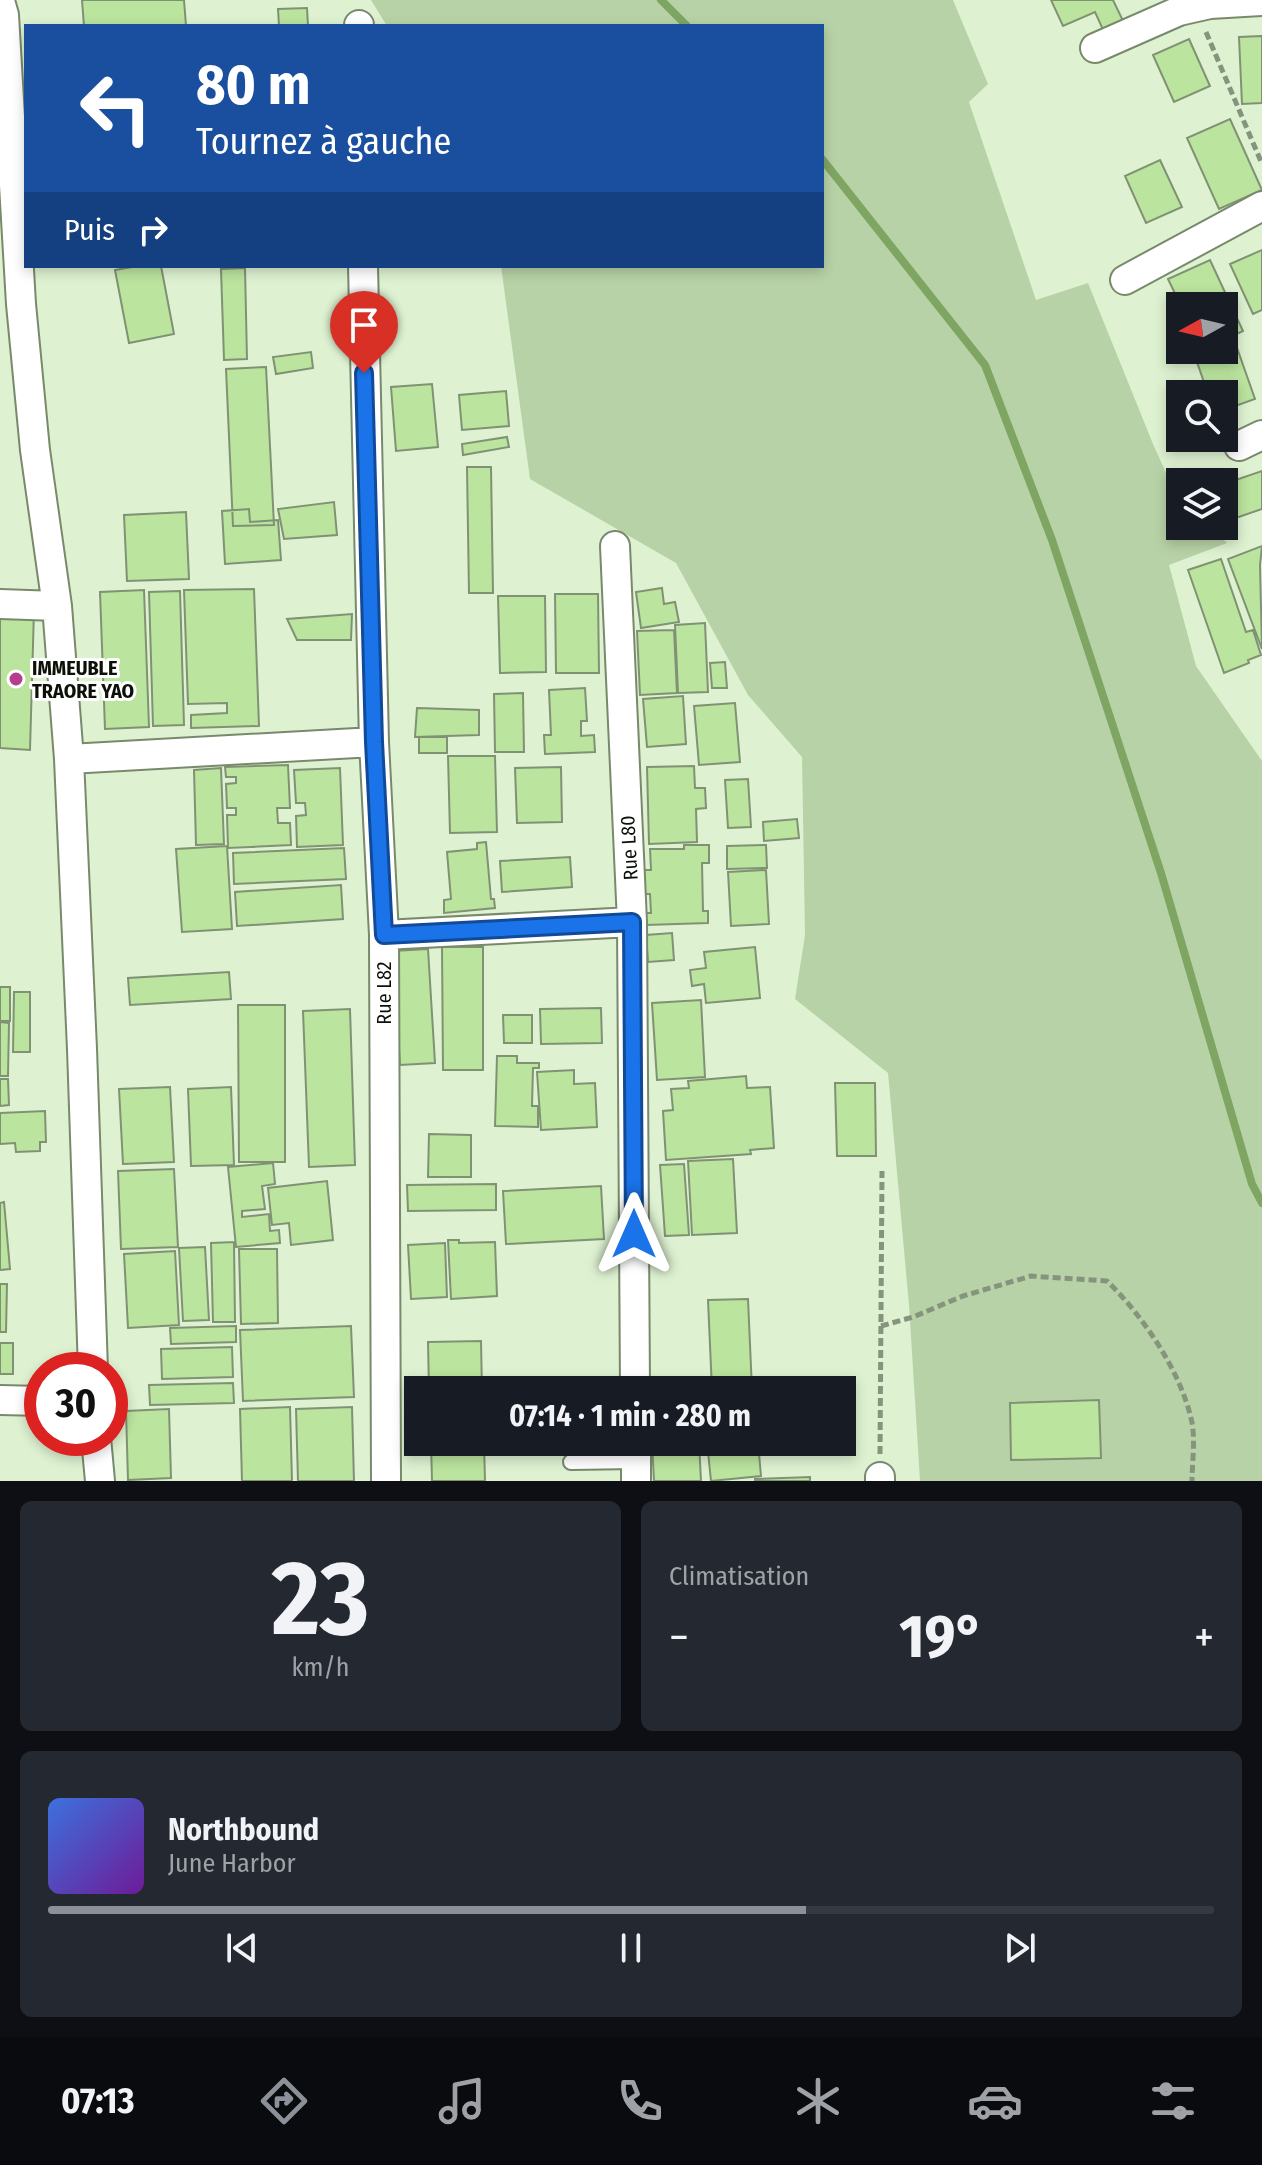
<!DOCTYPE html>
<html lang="fr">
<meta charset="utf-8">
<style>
body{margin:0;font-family:"Fira Sans Condensed",sans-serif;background:#242831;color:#f1f3f6;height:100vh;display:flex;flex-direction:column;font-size:30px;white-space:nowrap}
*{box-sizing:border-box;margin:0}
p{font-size:26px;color:#9ea1a6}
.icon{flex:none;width:44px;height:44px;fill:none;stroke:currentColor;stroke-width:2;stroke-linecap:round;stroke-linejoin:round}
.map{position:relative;height:1481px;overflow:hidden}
.side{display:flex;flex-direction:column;gap:20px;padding:20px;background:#0d0f14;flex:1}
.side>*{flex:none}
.hud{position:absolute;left:24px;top:24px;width:800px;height:244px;border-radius:0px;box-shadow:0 4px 12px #0003;background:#1a4fa0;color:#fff;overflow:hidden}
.needle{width:52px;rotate:262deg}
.controls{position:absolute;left:1166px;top:292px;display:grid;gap:16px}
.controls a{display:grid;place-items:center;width:72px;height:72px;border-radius:0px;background:#171b24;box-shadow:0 4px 12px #0003;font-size:40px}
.speed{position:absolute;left:24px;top:1352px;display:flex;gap:16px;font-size:40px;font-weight:700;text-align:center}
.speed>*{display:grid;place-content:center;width:104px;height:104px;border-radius:50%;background:#171b24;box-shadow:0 4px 12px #0003;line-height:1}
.speed .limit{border:12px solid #d22;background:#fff;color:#111}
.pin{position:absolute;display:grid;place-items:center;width:68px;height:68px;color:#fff;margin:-82px -34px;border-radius:50% 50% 50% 0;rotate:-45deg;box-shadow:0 0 8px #0007}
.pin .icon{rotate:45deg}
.me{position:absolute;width:88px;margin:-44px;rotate:0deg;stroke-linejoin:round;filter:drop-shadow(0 0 6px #0008)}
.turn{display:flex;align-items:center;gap:28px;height:168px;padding:0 40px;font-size:36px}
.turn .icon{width:104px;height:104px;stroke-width:2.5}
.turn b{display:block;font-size:56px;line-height:68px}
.then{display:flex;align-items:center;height:76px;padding:0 40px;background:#0003;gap:16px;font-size:30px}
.big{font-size:60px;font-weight:700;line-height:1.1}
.side .tile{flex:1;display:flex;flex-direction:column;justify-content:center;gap:12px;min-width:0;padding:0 28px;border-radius:12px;background:#242831}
.side .dial{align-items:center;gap:0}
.dial b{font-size:104px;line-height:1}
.song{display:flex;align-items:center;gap:24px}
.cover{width:96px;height:96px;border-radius:12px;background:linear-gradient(135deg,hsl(220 70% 55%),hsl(280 70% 35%))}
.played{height:8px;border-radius:4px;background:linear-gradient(90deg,#8c9099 65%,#363941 65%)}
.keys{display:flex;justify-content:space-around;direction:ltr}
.heat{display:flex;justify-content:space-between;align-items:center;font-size:44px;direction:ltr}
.side .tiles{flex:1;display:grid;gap:20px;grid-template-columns:1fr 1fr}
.tile:last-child{grid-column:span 2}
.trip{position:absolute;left:404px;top:1376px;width:452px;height:80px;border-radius:0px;background:#171b24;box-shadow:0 4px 12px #0003;font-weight:700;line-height:80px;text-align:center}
.tabs{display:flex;height:128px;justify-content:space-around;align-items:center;background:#090b0e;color:#9ea1a6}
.tabs .icon{width:56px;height:56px}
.tabs .on{color:#8c9099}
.tabs b{font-size:36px;color:#f1f3f6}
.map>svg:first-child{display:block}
.green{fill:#b8d2a7}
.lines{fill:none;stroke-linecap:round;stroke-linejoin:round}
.stream{stroke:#7fa563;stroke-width:8}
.building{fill:#bbe49e;stroke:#809274;stroke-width:2}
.lane-casing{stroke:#78896c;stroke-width:18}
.street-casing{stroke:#78896c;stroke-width:32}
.path{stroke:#86947d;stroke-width:5;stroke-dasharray:8 4;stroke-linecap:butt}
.lane{stroke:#fff;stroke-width:14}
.street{stroke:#fff;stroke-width:28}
.route-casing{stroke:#114b97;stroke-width:20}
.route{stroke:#1a73e8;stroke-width:14}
.poi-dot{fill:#b73d90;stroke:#fff;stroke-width:3}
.labels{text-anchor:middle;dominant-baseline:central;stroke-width:6;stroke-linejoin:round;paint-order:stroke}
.poi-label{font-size:20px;font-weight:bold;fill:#0b1107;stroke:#fff;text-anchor:start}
.street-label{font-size:20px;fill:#0b1107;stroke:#fff}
</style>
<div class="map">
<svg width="1262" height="1481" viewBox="0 0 1262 1481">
<rect width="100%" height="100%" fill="#def2d1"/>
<path class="green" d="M371 0H953L988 84 969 102 1036 300 1088 283 1153 444 1172 486 1180 494V526H1210L1227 543 1169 565 1196 666 1262 761V1481H920L909 1305 888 1073 795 999 805 935 802 757 748 695 676 563 530 479 501 266H822V26H387Z"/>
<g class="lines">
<path class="stream" d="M661 0 687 26
M822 159 985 365 1052 540 1161 873 1252 1184 1262 1203"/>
</g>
<path class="building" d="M82 0H184L186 26H84Z
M1051 0H1113L1125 25 1105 34 1095 12 1063 26Z
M307 8 308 26H279L278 9Z
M1262 36V103L1242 104 1239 37Z
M1189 39 1210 86 1174 102 1153 55Z
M1230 119 1262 190 1219 209 1187 138Z
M1160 160 1182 207 1146 223 1125 176Z
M1262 250V310L1253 314 1230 264Z
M1210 260 1243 331 1224 340V306H1181L1168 279Z
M138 266H161L174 334 129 343 115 270Z
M245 268 247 359 224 360 221 269Z
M1236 345 1255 399 1224 410V394H1208L1196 359Z
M311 352 313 368 276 374 273 357Z
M266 367 274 525 233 526 226 369Z
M432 384 438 447 396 451 391 387Z
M506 391 509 426 462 430 459 395Z
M507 437 509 447 463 455 462 444Z
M467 467H491L493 593H469Z
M1262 471V509L1227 521 1224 514V484Z
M334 502 337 535 284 539 278 509Z
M249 509 250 522 278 520 281 560 225 564 222 511Z
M186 512 189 579 127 581 124 515Z
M1262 546 1260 565 1262 649 1228 559Z
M1221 559 1246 632 1253 630 1261 655 1248 660 1249 663 1224 673 1188 570Z
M662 588 664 604 675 602 679 622 641 628 636 592Z
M254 589 259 726 191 728V715L227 713V703L188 704 184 590Z
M144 590 149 727 105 729 100 592Z
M180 591 184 725 153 726 149 592Z
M555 594H598L599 673H556Z
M498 596H545L546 672 500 673Z
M0 609 34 610 30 750 0 748Z
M352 614 351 640H297L287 619Z
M705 623 708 692 678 693 675 625Z
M674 630 677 693 640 695 637 631Z
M725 662 727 688H712L710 663Z
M585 688 587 721H581V736L594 735 595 752 545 754 544 735H551L549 690Z
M523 693 524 752H495L494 694Z
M683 696 686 744 647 747 643 699Z
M735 703 740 762 699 765 694 706Z
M417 708 479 710V735L415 737Z
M447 736V753H419V737Z
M448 756H495L497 832 450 833Z
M288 765 290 808H277L278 823H290L291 845 228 848 227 815H236V808H227L226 784 236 783V777H226L225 767Z
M694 766 695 788H705L706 808 696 809 697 842 649 844 647 767Z
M561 767 562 822 517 823 515 768Z
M221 768 224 844 196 845 194 770Z
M340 768 343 845 297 847 296 816 306 815 305 803H296L294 770Z
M748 779 751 827 728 828 725 780Z
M797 819 799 838 764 841 763 822Z
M486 842 491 899H494L495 908 444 913V900L451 899 447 852 477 849V843Z
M684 845H709V863H702L703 911H708V923L646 925V913H651L650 894H645L644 870H651L650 849H684Z
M766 845 767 868 727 869V846Z
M227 846 232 929 182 932 176 849Z
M344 848 346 879 234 884 233 853Z
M570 857 572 887 502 892 500 861Z
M766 870 769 924 731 926 728 872Z
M341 885 343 919 237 926 235 892Z
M672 933 674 960 648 962 646 935Z
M442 947H483V1070H443Z
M755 947 760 998 706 1003 704 984 692 986 690 970 706 968 704 952Z
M428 949 435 1063 400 1065 393 951Z
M229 972 231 999 130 1005 128 978Z
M0 987H10V1021H0Z
M14 992H30V1052H13Z
M701 1000 705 1077 657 1080 652 1003Z
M238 1005H285V1162H239Z
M601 1008 602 1043 541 1044 540 1009Z
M350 1009 355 1165 309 1167 303 1011Z
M503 1015H532V1043H504Z
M0 1022 9 1023 8 1076H0Z
M497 1056H517V1063H539V1068H533L532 1106H538V1127L495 1126Z
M574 1070V1084L595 1083 597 1127 541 1130 537 1072Z
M746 1076 747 1088 770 1087 774 1148 750 1150 751 1154 666 1160 663 1111 673 1110 671 1089 689 1088 688 1081Z
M0 1079H8L9 1105 0 1106Z
M835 1083H875L876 1156H837Z
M170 1087 174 1162 123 1164 119 1089Z
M231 1087 234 1165 191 1166 188 1089Z
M45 1111 46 1142H40V1151L16 1152 15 1143 0 1144V1113Z
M429 1134 471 1135V1177H428Z
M733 1159 737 1233 692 1235 688 1161Z
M273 1163 275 1184 262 1186 265 1209 242 1211V1217L269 1214 270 1231 279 1230 280 1243 236 1247 228 1167Z
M684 1164 689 1235 665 1236 660 1165Z
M174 1169 178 1247 121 1249 118 1171Z
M327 1181 333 1240 291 1245 289 1223 272 1225 268 1188Z
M496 1184V1210L408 1211 407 1185Z
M601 1186 604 1239 506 1244 503 1191Z
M4 1202 10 1269 0 1270V1203Z
M448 1240H459V1243L495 1242 497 1296 451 1299Z
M234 1242 235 1322H213L211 1243Z
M445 1243 447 1297 411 1299 408 1245Z
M205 1247 209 1320 183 1321 179 1248Z
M239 1249H277L278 1323 241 1324Z
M175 1251 179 1325 128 1328 124 1254Z
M0 1284H7L6 1332H0Z
M748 1299 752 1390H712L708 1300Z
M236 1326V1342L171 1344 170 1328Z
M351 1326 354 1397 243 1401 240 1330Z
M481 1341 482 1390H429L428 1342Z
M0 1343H13V1374H0Z
M232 1347 233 1377 162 1379 161 1349Z
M233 1383 234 1403 150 1405 149 1385Z
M1099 1400 1101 1458 1011 1460 1010 1403Z
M290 1407 292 1481H242L240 1409Z
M352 1407 354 1481H298L296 1409Z
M169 1409 171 1478 128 1480 126 1411Z
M431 1442H484L485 1481H432Z
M652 1442H699L701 1481H654Z
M707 1442H758L761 1476 711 1481Z
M810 1477V1481H755V1479Z"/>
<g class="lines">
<g class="lane-casing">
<path id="lane" d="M571 1462 636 1461"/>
</g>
<g class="street-casing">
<path id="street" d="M0 1 4 15 21 304 35 450 57 606 69 759 82 1049 93 1370
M359 25V26
M1095 48 1179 11 1210 4 1262 1
M363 266 374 742 384 935 386 1481
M1125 280 1262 206
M1239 446 1262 435
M615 546 632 922 635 1390
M0 604 57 606
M69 759 374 742
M384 935 632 922
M0 1400 42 1401
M96 1438 100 1481
M636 1442V1481
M880 1477V1481"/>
</g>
<path class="path" d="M1206 32 1262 164
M881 1326 913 1317 963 1296 1031 1276 1107 1281C1143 1316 1179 1369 1191 1418 1196 1437 1192 1462 1192 1481
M880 1454 882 1171"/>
<use href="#lane" class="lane"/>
<use href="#street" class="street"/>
</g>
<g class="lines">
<g class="route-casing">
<path id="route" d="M364 373 374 742 384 935 632 922 634 1234"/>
</g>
<use href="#route" class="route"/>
</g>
<circle class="poi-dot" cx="16" cy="679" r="8"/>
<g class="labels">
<g class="poi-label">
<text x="32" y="668">IMMEUBLE<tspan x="32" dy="23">TRAORE YAO</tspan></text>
</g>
<g class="street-label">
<text transform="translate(629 848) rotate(-93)">Rue L80</text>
<text transform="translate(384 993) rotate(-90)">Rue L82</text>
</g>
</g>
</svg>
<div class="controls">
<a><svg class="needle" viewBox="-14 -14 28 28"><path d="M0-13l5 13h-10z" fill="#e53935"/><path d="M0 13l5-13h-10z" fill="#9ea1a6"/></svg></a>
<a><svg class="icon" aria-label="search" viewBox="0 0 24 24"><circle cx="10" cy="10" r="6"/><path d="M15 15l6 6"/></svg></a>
<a><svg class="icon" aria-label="layers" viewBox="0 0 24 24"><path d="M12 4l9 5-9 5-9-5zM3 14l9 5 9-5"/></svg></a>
</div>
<div class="speed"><div class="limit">30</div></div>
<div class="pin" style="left:364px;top:373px;background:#d93025"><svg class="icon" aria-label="arrive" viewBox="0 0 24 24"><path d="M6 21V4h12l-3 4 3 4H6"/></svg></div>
<svg class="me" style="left:634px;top:1234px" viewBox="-20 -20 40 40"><path d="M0-17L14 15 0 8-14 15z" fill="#1a73e8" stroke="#fff" stroke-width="4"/></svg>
<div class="trip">07:14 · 1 min · 280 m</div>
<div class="hud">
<div class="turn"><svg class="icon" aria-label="left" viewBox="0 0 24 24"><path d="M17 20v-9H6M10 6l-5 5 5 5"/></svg><div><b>80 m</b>Tournez à gauche</div></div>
<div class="then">Puis<svg class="icon" aria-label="right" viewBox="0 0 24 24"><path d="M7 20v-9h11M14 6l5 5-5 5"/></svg></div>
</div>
</div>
<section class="side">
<div class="tiles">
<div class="tile dial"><b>23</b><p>km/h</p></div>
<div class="tile"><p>Climatisation</p>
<div class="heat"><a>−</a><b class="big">19°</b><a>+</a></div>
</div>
<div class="tile">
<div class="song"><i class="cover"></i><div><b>Northbound</b><p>June Harbor</p></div></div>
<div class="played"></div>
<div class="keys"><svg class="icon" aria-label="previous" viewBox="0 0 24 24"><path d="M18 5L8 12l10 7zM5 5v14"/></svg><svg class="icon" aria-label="pause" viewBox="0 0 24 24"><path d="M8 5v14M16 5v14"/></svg><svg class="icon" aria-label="next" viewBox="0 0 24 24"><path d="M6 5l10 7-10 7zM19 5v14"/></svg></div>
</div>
</div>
</section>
<nav class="tabs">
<b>07:13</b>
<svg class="icon on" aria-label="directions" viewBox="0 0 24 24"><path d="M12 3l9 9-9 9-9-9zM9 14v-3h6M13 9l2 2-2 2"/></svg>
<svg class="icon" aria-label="music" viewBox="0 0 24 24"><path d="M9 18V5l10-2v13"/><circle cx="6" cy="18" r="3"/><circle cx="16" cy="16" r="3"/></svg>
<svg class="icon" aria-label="phone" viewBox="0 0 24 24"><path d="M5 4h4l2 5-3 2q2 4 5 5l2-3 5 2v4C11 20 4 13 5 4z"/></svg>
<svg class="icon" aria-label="climate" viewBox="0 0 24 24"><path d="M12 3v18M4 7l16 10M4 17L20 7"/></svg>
<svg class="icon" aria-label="car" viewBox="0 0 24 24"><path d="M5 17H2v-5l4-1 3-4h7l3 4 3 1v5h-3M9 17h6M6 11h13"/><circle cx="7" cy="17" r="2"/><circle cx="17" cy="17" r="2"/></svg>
<svg class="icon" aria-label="filters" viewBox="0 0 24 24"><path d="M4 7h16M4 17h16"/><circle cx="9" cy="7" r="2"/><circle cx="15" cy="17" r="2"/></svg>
</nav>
